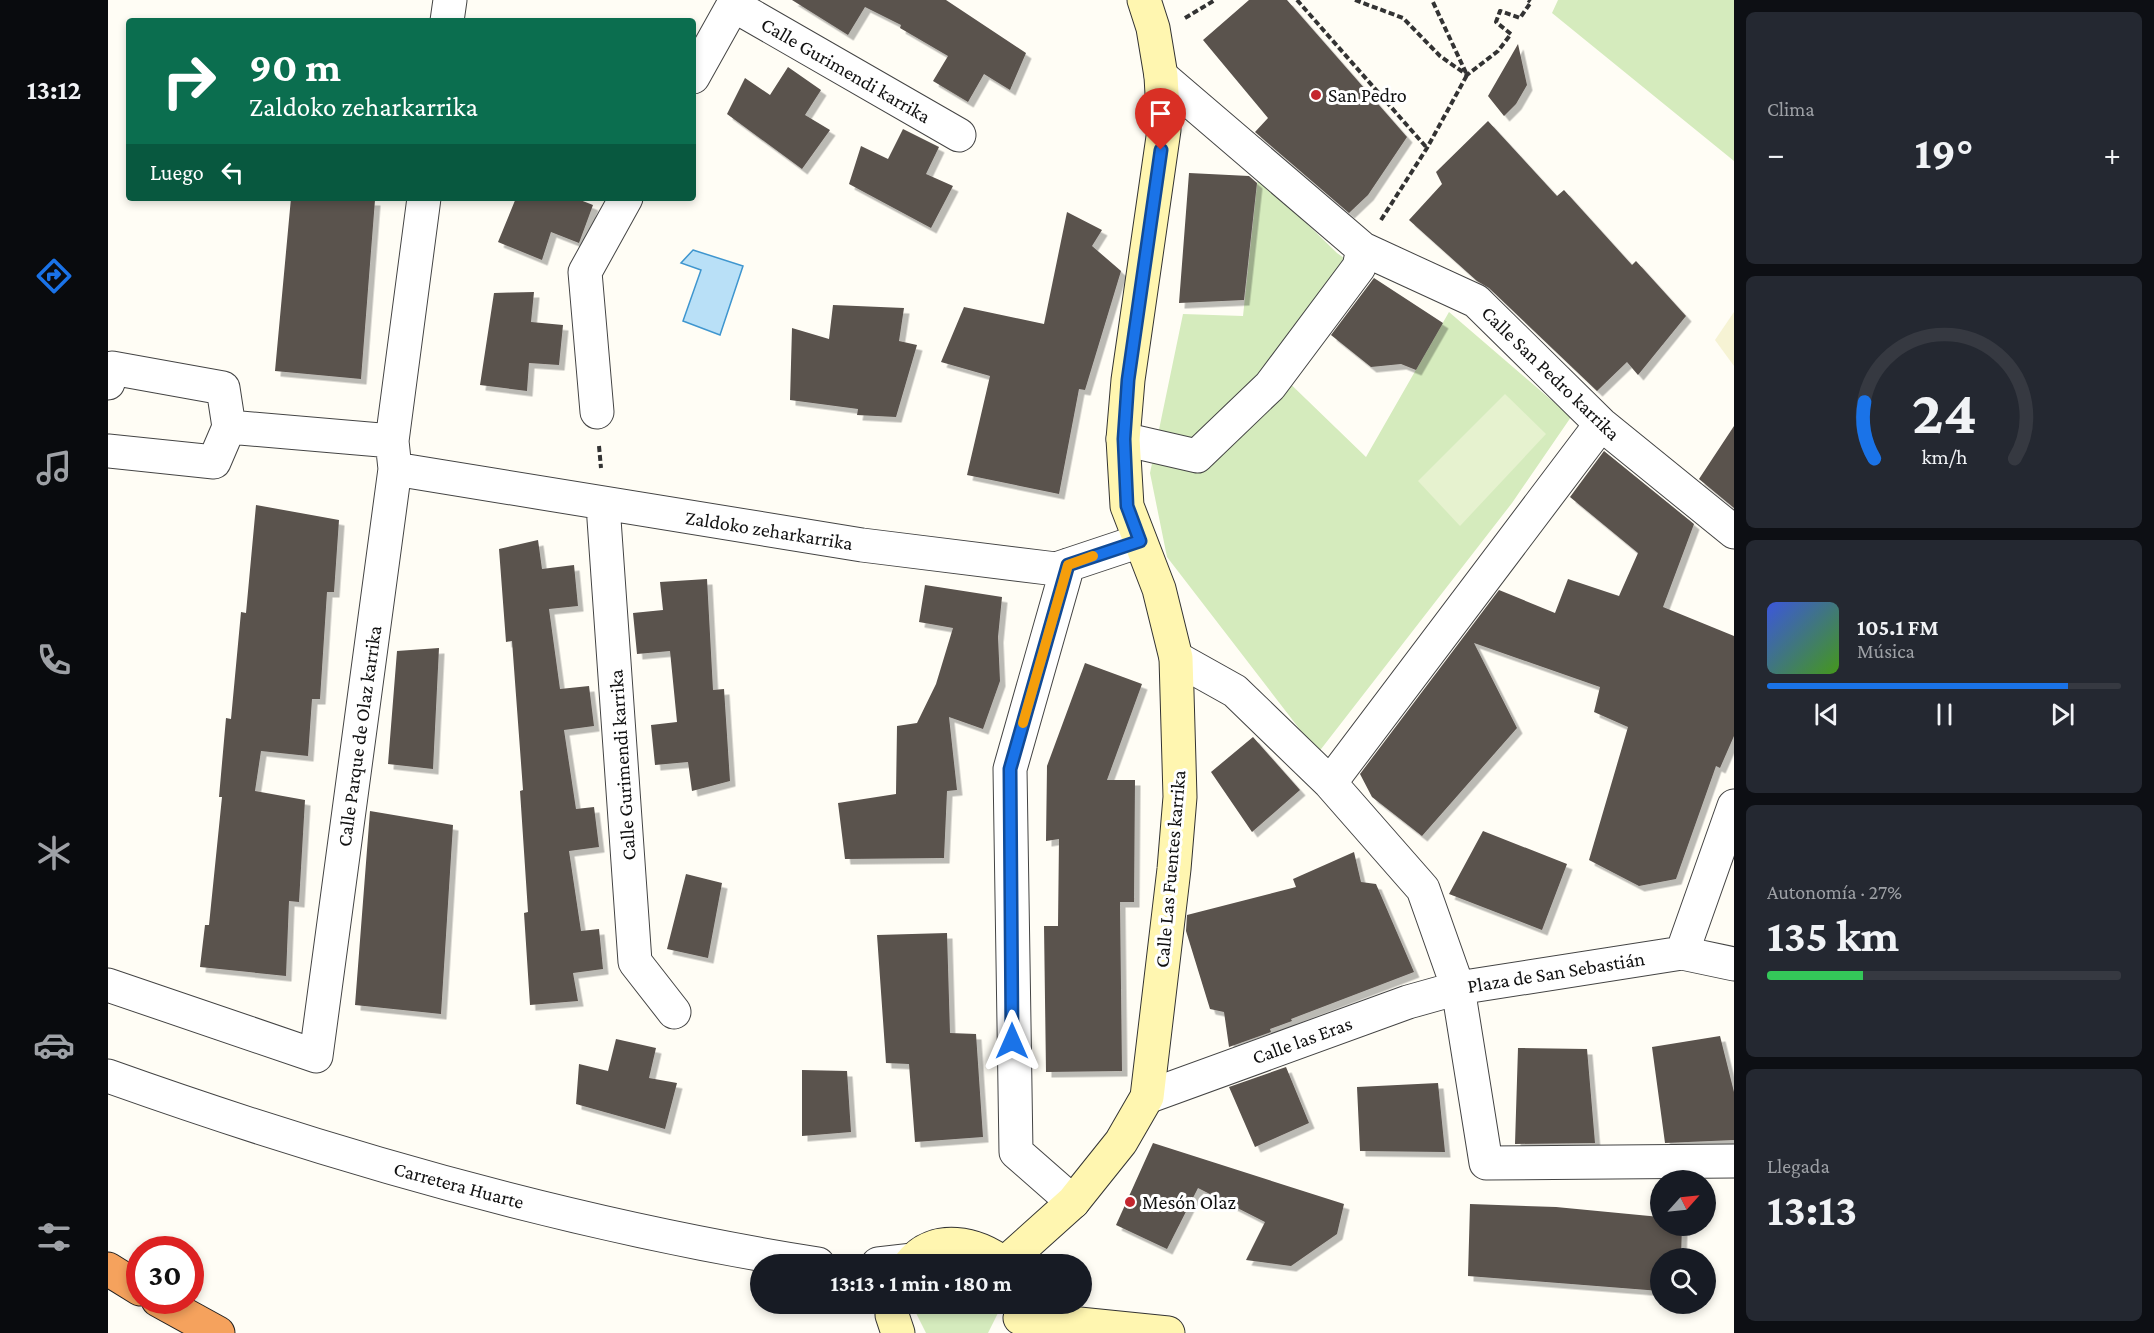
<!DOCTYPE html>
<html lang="es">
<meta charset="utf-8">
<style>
body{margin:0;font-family:"Crimson Pro",serif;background:#242831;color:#f1f3f6;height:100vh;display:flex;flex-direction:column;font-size:22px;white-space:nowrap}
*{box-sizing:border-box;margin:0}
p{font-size:20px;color:#9ea1a6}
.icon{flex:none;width:33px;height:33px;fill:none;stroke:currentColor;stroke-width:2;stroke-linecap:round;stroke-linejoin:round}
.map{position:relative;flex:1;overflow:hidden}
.panel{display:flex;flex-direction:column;gap:12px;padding:12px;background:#0d0f14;width:420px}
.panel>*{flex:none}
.top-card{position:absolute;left:18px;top:18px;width:570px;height:183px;border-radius:6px;box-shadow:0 3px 9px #0003;background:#0b6e4f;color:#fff;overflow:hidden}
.needle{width:39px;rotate:63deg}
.buttons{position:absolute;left:1542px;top:1170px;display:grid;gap:12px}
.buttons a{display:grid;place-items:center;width:66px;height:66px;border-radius:50%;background:#171b24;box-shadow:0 3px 9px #0003;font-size:30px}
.speed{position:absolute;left:18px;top:1236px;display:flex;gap:12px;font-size:30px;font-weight:700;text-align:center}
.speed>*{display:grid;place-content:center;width:78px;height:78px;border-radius:50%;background:#171b24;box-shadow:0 3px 9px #0003;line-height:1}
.speed .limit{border:9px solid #d22;background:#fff;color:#111}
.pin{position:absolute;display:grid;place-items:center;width:51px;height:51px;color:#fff;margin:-62px -26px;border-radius:50% 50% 50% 0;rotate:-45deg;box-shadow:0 0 6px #0007}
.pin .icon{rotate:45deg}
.me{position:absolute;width:66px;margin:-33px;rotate:0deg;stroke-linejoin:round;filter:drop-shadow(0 0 4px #0008)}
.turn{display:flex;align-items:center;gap:21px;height:126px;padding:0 24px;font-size:27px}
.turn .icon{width:78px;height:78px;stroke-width:2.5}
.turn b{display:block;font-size:42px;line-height:51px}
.then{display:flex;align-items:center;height:57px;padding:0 24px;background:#0003;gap:12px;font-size:22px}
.big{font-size:45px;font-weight:700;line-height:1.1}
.panel .card{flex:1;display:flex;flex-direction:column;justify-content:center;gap:9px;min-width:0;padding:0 21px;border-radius:9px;background:#242831}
.panel .dial{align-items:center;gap:0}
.dial svg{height:156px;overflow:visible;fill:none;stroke:#363941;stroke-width:7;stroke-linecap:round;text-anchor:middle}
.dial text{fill:#f1f3f6;stroke:none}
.song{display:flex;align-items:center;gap:18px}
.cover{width:72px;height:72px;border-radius:9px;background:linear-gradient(135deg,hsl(230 70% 55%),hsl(100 70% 35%))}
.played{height:6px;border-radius:3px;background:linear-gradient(90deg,#1a73e8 85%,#363941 85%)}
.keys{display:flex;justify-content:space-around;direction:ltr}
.heat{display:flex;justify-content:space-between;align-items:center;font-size:33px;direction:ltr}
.charge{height:9px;border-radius:4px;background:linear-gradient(90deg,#34c759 27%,#363941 0)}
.trip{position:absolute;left:642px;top:1254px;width:342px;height:60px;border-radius:30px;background:#171b24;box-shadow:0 3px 9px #0003;font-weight:700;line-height:60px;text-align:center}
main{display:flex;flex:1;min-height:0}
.dock{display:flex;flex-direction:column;width:108px;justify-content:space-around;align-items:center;background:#090b0e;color:#9ea1a6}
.dock .icon{width:42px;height:42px}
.dock .active{color:#1a73e8}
.dock b{font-size:27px;color:#f1f3f6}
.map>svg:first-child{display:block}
.farmland{fill:#f6f3d4}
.green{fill:#d5ebbd}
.pitch{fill:#e6f2cf}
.water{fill:#b9e0f7;stroke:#3f96cf;stroke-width:1.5}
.building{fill:#5a524d;filter:url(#shadow)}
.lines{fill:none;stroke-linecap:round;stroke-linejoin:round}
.street-casing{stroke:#444;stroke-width:35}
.secondary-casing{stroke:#333;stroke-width:35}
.highway-casing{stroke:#222;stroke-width:35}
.path{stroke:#333;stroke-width:4;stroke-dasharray:6 3;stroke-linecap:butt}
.street{stroke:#fff;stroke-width:33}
.secondary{stroke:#fff6b0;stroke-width:33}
.highway{stroke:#f5a25d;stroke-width:33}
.route-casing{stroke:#114b97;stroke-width:15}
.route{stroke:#1a73e8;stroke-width:10}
.slow{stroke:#f59e0b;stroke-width:10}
.poi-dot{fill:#c4262e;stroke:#fff;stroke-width:2}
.labels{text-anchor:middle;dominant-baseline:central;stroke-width:6;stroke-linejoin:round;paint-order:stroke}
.street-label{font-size:20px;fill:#111;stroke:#fff}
.poi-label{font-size:20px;fill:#111;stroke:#fff;text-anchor:start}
</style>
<main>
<nav class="dock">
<b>13:12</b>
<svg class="icon active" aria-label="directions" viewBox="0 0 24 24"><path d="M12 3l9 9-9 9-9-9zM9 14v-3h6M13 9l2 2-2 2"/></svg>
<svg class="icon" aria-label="music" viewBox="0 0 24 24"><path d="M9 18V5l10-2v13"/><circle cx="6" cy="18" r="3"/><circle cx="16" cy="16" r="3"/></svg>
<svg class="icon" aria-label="phone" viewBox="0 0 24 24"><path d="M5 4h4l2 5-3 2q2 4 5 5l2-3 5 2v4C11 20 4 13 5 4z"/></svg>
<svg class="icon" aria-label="climate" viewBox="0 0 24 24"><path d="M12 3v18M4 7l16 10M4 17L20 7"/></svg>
<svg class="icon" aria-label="car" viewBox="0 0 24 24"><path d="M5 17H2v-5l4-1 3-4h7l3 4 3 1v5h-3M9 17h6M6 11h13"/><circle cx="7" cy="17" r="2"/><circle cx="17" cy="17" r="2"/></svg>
<svg class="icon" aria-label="filters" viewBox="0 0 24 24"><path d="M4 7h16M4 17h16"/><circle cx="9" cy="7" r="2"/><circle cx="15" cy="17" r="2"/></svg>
</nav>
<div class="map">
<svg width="1626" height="1333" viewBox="0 0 1626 1333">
<defs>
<filter id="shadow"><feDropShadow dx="5.5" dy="5.5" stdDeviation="0" flood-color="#0004"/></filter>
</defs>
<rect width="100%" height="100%" fill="#fffdf5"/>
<path class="farmland" d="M1626 312V366L1607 340Z"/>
<path class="green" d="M1450 0H1626V161L1444 13Z
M1150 176 1229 253 1247 266 1168 370 1258 457 1341 312 1463 417 1404 503 1210 753 1059 557 1042 473 1075 314 1135 316Z
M809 1304H888L890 1313 880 1333H818L808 1313Z"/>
<path class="pitch" d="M1397 394 1438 434 1352 526 1310 481Z"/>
<path class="water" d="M585 250 635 266 612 335 575 321 593 270 573 263Z"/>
<path class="building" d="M684 0H838L918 53 902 90 876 74 860 102 825 81 840 56 792 28 793 25 757 7 740 35Z
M1141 0H1179L1299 137 1260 195 1241 213 1147 132 1160 118 1095 40Z
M1410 44 1419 85 1408 104 1396 116 1380 96Z
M680 67 713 90 697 115 722 130 694 169 619 114 637 78 662 95Z
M1380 121 1449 196 1456 190 1524 265 1528 261 1578 316 1530 375 1519 362 1489 391 1381 288 1369 281 1301 220 1334 184 1328 172Z
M795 129 831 147 818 174 845 186 823 228 741 184 753 146 780 159Z
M1081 173 1141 176 1149 183 1136 300 1071 303Z
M183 198 267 200 253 379 167 371Z
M408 198H467L485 205 471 243 443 232 434 260 390 242Z
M959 212 994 230 984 246 1013 271 977 390 971 389 951 494 859 475 882 376 833 362 856 307 936 324Z
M1266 278 1335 323 1308 370 1293 364 1263 367 1223 335Z
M426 292 423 322 455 325 451 365 421 363 419 391 372 385 386 293Z
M725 305 796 308 791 341 809 345 788 417 749 415 750 409 682 400 684 328 721 339Z
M1626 426V508L1591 479Z
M1496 451 1586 524 1555 607 1626 636V736L1612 768 1608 766 1568 879 1531 886 1481 860 1520 727 1486 712 1492 687 1366 643 1409 728 1314 836 1264 797 1252 774 1391 590 1447 613 1460 579 1511 596 1530 553 1462 497Z
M148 505 231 520 226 592H219L212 699H204L200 756 153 751 147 791 197 800 191 902 181 901 178 976 92 967 97 925H101L114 797H111L118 718 123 719 133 612 138 613Z
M430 540 434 569 466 565 470 606 441 609 452 689 481 686 486 726 456 730 468 809 486 807 491 847 461 851 473 931 491 929 495 969 465 973 470 1001 422 1005 416 913 420 912 412 791 415 790 404 641 398 642 391 549Z
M599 579 605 690 616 689 622 781 584 791 580 762 547 765 543 725 569 722 562 651 529 654 525 613 555 610 552 582Z
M817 585 894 597 890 637 892 681 875 729 841 717 849 790 839 791 836 858 737 859 730 803 788 794 789 726 809 723 828 684 845 628 811 622Z
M331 648 325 769 280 764 289 651Z
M977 663 1034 684 999 780H1027L1026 902H1012L1014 1071 938 1072 936 926H950L951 839 938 841 939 766Z
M1145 737 1192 790 1144 832 1103 772Z
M262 811 345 825 333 1014 247 1005Z
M1375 831 1459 864 1434 930 1341 894Z
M1246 852 1253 882 1268 884 1306 972 1183 1019 1184 1021 1162 1029 1163 1032 1121 1047 1116 1012 1102 1009 1078 931 1079 915 1188 887 1185 879Z
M578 874 614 883 600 958 559 949Z
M839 933 842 1033 868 1034 875 1137 807 1142 801 1064 778 1063 769 935Z
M1612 1036 1626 1092V1140L1557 1143 1544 1047Z
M508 1039 548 1048 541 1078 569 1083 557 1129 468 1104 471 1064 500 1071Z
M1410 1048 1479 1049 1487 1143 1407 1144Z
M1178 1067 1201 1123 1147 1147 1121 1087Z
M694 1070 739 1071 743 1132 694 1136Z
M1330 1083 1337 1152 1252 1151 1249 1087Z
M1045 1143 1236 1204 1229 1234 1183 1266 1138 1260 1157 1222 1090 1188 1059 1249 1008 1225Z
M1362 1204 1448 1207 1552 1217V1226H1574L1573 1258H1552V1291L1360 1276Z"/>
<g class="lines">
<g class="street-casing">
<path id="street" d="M625 5 851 135
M339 21 342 0
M1053 76 1255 249 1368 301 1493 424 1626 532
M585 77 628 0
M0 383 4 368 115 388 121 427 106 462 0 451
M489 412 477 272 518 198
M121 427 284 441
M1015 439 1089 456 1162 386 1251 267 1255 249
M287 469 754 545 948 569 1032 541
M495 505 527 962 566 1012
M960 565 902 769 908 1152 965 1202
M1068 658 1127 691 1222 783 1315 889 1350 988 1574 953
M1222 783 1493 424
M1626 806 1574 953 1626 964
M0 985 208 1056 287 469 284 441 316 198
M0 1076C230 1158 468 1226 710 1264
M1039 1097 1300 1002 1350 988 1378 1163 1626 1161
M770 1264 805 1260"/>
</g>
<g class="secondary-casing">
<path id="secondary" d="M802 1264C827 1233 869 1243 896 1264
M896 1264 965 1202 1013 1142 1039 1097 1066 869 1072 797 1068 658 1051 589 1019 506 1015 439 1020 380 1056 130 1053 76 1045 28 1036 0
M785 1304 784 1315 790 1333
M912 1318 1060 1333"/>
</g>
<g class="highway-casing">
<path id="highway" d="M0 1269 32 1289
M50 1300 110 1333"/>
</g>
<path class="path" d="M1189 0 1319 148
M1247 0 1295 18 1332 56 1359 75 1390 51 1403 34 1388 22 1392 11 1412 18 1423 2 1420 0
M1077 18 1107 0
M1273 220 1319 148 1359 75 1324 0
M491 446 493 468"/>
<use href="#street" class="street"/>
<use href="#secondary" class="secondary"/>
<use href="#highway" class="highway"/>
</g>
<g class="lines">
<g class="route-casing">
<path id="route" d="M904 1041 902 769 960 565 1032 541 1019 506 1016 439 1020 380 1053 150"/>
</g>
<use href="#route" class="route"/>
<path class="slow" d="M915 723 960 565 985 556"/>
</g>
<g class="poi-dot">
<circle cx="1208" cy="95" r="6"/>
<circle cx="1022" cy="1202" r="6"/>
</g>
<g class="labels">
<g class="street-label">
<text transform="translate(738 70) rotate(30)">Calle Gurimendi karrika</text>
<text transform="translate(1443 373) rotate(44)">Calle San Pedro karrika</text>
<text transform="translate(661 530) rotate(9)">Zaldoko zeharkarrika</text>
<text transform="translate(251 736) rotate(-82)">Calle Parque de Olaz karrika</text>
<text transform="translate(514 765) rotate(-94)">Calle Gurimendi karrika</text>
<text transform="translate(1062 869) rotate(-85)">Calle Las Fuentes karrika</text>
<text transform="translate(1448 972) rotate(-9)">Plaza de San Sebastián</text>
<text transform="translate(1194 1040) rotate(-20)">Calle las Eras</text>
<text transform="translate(351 1185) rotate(15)">Carretera Huarte</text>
</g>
<g class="poi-label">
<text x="1220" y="95">San Pedro</text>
<text x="1034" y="1202">Mesón Olaz</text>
</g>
</g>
</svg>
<div class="buttons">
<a><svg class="needle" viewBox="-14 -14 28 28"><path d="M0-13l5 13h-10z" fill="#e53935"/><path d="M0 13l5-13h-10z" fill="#9ea1a6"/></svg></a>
<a><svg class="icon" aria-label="search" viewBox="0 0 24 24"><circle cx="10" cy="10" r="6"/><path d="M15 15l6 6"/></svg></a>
</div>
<div class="speed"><div class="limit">30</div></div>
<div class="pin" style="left:1053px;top:150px;background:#d93025"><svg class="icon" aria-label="arrive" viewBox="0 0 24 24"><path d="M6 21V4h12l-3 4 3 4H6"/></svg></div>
<svg class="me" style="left:904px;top:1041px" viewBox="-20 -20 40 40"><path d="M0-17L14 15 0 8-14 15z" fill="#1a73e8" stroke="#fff" stroke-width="4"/></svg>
<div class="trip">13:13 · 1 min · 180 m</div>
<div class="top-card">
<div class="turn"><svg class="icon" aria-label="right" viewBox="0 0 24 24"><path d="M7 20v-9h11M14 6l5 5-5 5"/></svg><div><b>90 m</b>Zaldoko zeharkarrika</div></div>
<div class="then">Luego<svg class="icon" aria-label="left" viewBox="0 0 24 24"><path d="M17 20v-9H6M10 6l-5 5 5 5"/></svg></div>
</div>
</div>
<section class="panel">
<div class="card"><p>Clima</p>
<div class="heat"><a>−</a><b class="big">19°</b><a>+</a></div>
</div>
<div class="card dial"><svg viewBox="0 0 100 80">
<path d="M14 69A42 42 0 1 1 86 69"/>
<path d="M14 69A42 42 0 0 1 9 40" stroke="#1a73e8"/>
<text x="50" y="56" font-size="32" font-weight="700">24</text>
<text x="50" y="72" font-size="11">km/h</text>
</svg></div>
<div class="card">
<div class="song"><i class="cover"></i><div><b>105.1 FM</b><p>Música</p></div></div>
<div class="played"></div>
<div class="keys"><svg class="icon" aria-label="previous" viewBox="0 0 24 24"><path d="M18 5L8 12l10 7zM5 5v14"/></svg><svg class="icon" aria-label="pause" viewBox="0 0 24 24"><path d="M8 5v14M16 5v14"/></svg><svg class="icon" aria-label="next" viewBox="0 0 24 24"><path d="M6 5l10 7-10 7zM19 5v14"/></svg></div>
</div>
<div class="card"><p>Autonomía · 27%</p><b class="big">135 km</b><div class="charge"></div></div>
<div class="card"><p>Llegada</p><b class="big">13:13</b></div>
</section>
</main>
